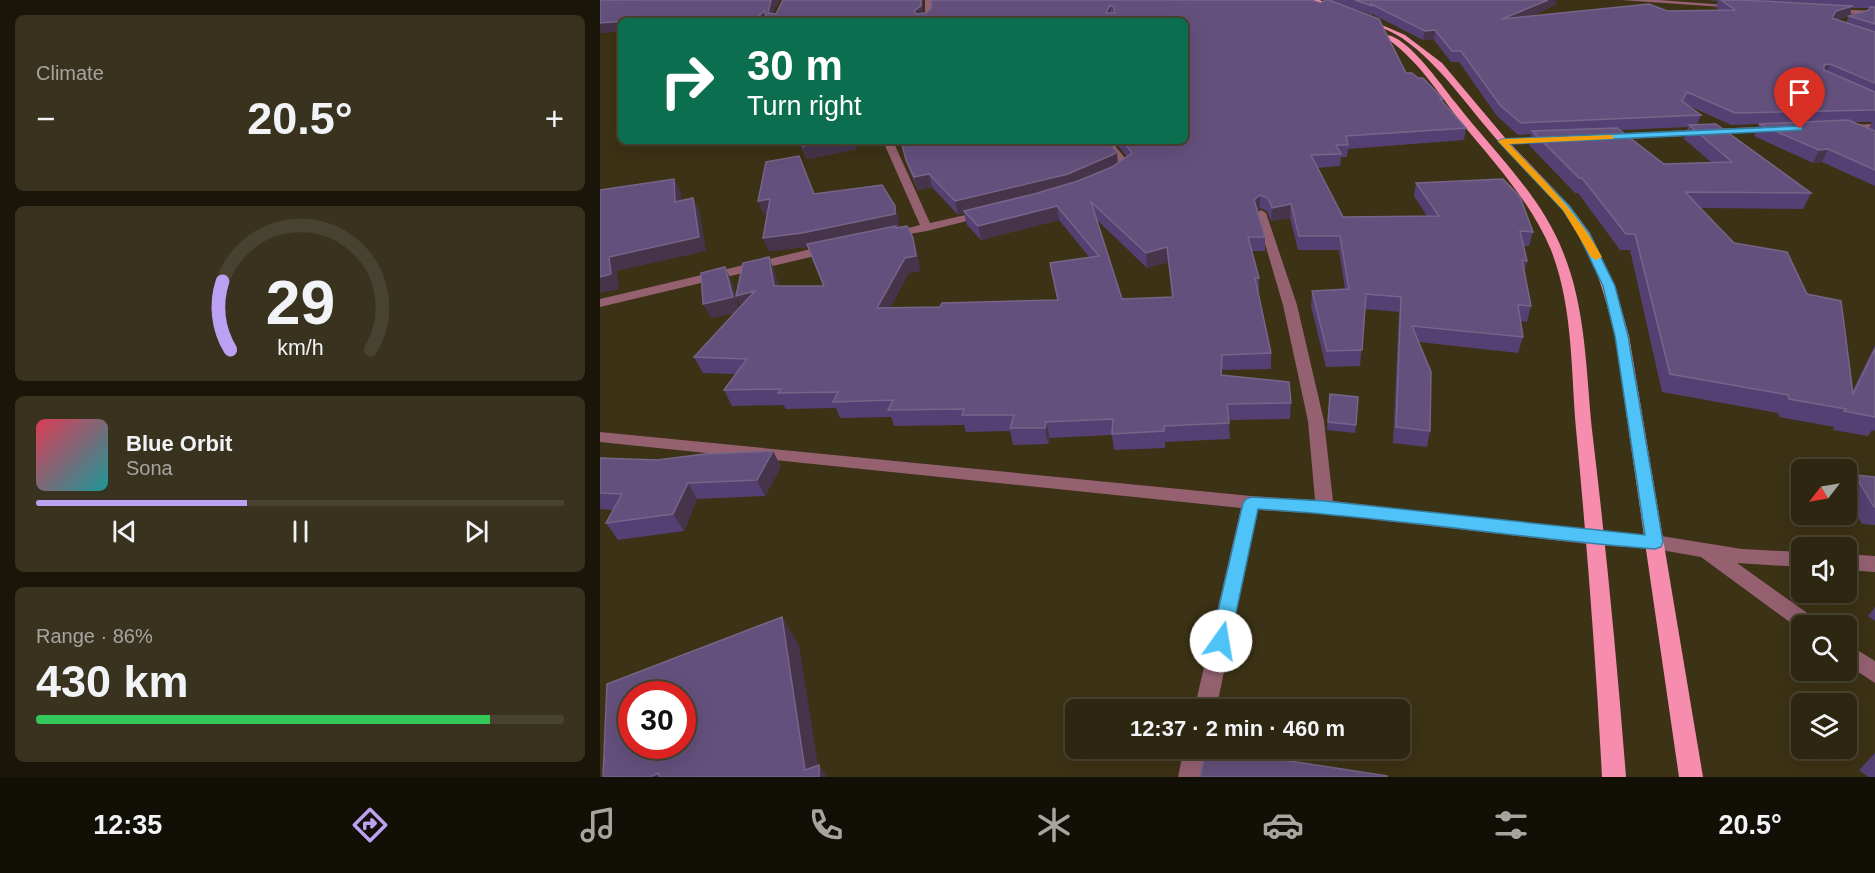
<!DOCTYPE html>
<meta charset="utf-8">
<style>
body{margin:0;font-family:Helvetica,sans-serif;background:#39321e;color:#f1f3f6;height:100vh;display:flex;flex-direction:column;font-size:22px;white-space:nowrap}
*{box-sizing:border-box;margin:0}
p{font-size:20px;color:#a7a59f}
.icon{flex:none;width:33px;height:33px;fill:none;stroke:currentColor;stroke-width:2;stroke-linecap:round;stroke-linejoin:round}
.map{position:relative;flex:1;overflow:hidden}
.details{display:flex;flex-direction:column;gap:15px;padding:15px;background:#191509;width:600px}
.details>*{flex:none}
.top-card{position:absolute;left:18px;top:18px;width:570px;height:126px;border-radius:9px;box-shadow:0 6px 24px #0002,0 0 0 2px #484330;background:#0b6e4f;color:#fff;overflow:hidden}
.needle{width:39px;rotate:239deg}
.tools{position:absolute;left:1191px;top:459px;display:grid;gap:12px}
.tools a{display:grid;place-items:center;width:66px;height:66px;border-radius:9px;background:#2d2610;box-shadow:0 6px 24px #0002,0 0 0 2px #484330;font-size:30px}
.speed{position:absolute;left:18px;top:681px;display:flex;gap:12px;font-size:30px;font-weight:700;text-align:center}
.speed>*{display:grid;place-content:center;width:78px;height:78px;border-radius:50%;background:#2d2610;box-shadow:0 6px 24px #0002,0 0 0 2px #484330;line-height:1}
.speed .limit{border:9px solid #d22;background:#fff;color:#111}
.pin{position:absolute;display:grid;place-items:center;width:51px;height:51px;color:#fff;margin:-62px -26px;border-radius:50% 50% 50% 0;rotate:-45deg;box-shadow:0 0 6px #0007}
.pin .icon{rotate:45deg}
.me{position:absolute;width:66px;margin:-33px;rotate:13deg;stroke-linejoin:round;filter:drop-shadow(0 0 4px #0008)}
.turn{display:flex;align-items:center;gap:21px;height:126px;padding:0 30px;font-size:27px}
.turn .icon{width:78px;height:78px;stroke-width:2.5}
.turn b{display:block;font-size:42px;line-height:51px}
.big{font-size:45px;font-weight:700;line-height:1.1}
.details .tile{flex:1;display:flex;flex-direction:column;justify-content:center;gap:9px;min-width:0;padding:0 21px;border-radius:9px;background:#39321e}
.details .dial{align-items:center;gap:0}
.dial svg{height:156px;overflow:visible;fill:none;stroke:#484330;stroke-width:7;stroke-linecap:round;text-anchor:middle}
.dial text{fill:#f1f3f6;stroke:none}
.song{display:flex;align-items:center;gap:18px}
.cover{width:72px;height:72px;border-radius:9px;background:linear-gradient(135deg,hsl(350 70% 55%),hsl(180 70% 35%))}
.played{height:6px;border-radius:3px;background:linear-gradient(90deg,#bca0f2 40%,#484330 40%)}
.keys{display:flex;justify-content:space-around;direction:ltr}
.heat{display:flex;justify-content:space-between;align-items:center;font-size:33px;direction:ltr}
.charge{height:9px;border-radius:4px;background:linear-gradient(90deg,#34c759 86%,#484330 0)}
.trip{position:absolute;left:465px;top:699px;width:345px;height:60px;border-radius:9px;background:#2d2610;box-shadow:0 6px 24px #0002,0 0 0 2px #484330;font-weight:700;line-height:60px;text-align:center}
.menu{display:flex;height:96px;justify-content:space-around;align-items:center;background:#120f06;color:#a7a59f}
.menu .icon{width:42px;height:42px}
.menu .on{color:#bca0f2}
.menu b{font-size:27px;color:#f1f3f6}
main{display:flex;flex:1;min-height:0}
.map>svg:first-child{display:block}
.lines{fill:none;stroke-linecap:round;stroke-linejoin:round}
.minor{fill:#956171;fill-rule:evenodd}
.major{fill:#f68dae;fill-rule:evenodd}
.wall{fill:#554073;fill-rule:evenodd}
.shaded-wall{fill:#45344a}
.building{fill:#64507c;stroke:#766588;stroke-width:1.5;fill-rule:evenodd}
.route{fill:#4fc3f7;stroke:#337fa1;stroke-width:1.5}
.slow{fill:#f59e0b}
</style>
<main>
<section class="details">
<div class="tile"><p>Climate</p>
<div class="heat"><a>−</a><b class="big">20.5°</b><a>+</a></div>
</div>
<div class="tile dial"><svg viewBox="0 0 100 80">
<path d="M14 69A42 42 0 1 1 86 69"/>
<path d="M14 69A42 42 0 0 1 10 34" stroke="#bca0f2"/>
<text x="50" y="56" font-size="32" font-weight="700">29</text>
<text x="50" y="72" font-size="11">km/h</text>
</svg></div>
<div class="tile">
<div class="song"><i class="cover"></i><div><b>Blue Orbit</b><p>Sona</p></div></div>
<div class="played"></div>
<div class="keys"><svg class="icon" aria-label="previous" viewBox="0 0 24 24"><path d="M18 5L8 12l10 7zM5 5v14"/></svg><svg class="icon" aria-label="pause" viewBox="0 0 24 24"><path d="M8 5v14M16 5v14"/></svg><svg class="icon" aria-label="next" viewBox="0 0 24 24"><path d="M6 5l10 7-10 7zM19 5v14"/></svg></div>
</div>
<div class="tile"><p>Range · 86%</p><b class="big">430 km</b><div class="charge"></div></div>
</section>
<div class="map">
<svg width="1275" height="777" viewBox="0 0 1275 777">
<rect width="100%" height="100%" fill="#3c3215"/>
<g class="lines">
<path class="minor" d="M325 0H331V18L327 21H318L325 17Z
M1021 0H1059L1140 6 1137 8Z
M1230 9 1275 11V15L1228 12Z
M1275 124V130L1245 131 1240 128 1245 125Z
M1176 126 1181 129 1179 131 1008 140 1003 137 1008 134Z
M948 137 953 140 951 142 903 144 898 141 903 138Z
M283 141H293L330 223 383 211 387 212V216L327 231 286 238V234L320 225Z
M505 141H515L516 147 531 165 521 175 512 173 520 165 506 148Z
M661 210 666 213 697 305 724 421 733 501 996 531 1055 535 1142 549 1202 552V567L1137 563 1217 620 1220 626H1202V631L1101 557 1055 549 996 545 725 514 658 510 616 710H594L641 508 0 442V432L651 496 715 500 708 421 683 305 656 213Z
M228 245 232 246V252L0 307V299Z
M1246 554 1275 556V572L1246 570Z
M1246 643 1275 661V683L1246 664Z
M584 748H608L602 777H578Z"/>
<path class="major" d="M709 0H719L743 8 740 10Z
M761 16 805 35 842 63 906 139 970 206 990 233 1015 286 1029 336 1103 777H1079L1015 336C1006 300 997 266 979 233 959 200 927 173 901 144 868 108 842 66 802 38 790 30 774 25 761 18Z
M785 35C806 34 842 86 855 102 892 150 941 195 963 252 986 308 986 371 992 430 1006 546 1017 661 1026 777H1002C996 661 987 545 976 429 971 370 973 306 951 250 931 202 893 161 860 121 837 91 817 59 785 37Z"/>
</g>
<path class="wall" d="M0 0H181L175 7 173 14H176L323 0V14L326 13 331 9V0L721 3 725 0H956L955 5 929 17 1067 11 1120 10 1116 8 1118 1 1107 0H1275V186L1222 162 1213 163 1154 136 1159 124 1131 125 1087 105 1101 115 1097 125 1211 193 1203 209 1100 208 1253 390 1275 345V431L1272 430 1268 436 1233 430 1234 427 1179 417 1178 413 1062 392 1030 250H1020L978 193H975L929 145 931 134 918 135 897 116 859 62H851L834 40H823L772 14V15L732 1 806 73 843 99V102L866 128 864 140 748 149 747 157H741L740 166 717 168 743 217 827 216 814 196 816 183 933 232 929 246H924L927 261 924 272 931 306 927 322 920 321 923 337 918 353 819 342 830 431 827 447 793 443 799 312 765 309 760 366 726 367 711 306 712 291 745 289 739 250H698L690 218 671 221 667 211 660 208 657 211 665 237V251H652L659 278V292H658L671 353V369L622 370V375L691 403 690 419 629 420 630 439 565 442V448L514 450 512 435 450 438 448 444 413 445 410 431 366 432 364 425 294 426 291 417 240 418 236 408 186 409 183 405 132 406 124 390 136 374 103 373 94 357 135 313 111 318 132 282 139 309 175 272 178 286H223L208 247 169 251 163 238 167 213 163 214 214 194 299 220V227L317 252 320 271 309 273 290 308 340 307 458 300 450 263 490 258 459 220 381 240 367 225 364 213 358 215 332 187 318 190 310 172 301 141 518 163 527 157 518 146 517 141H585L167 20 21 21V31L0 33ZM1252 8H1270L1269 10 1249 16 1246 23 1236 20 1249 16ZM1253 122H1272L1269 128ZM1088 127 1084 139 1111 162 1064 164 1020 130ZM497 220 547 268 568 262 572 297 522 299Z
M199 141H272L255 144 257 149 207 159Z
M730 394 756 425 755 433 727 430Z
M173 451 181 467 165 496 97 499 84 531 18 540 6 523 13 510 0 509V458L57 460Z
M1255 475 1275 477V525L1262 524 1246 496V488Z
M1275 607V621L1268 616Z
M1275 753V777H1268L1259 770Z"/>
<path class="shaded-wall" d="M171 0H181L175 7 172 21 168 13Z
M321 0H323V16L316 21 314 11Z
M948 0H956L955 5 900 29 902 19Z
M510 5 511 14 506 13Z
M1253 6 1249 16 1232 21V18L1236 11Z
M164 11 167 20 166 21H154Z
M21 21V31L0 33V23Z
M835 30 834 40H823L825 31Z
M1230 64 1225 75H1219L1224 65Z
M230 141H272L255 144 257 149 207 159 203 146Z
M1228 149 1222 162 1213 163 1219 150Z
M517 152 518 165 470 187 364 211V213L358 215 355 201Z
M329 174 332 187 318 190 314 177Z
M74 179 81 192 82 216 75 202Z
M660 195V208L654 214V200Z
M93 198 100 212 106 251 17 271 19 289 0 293V277L9 257Z
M170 199 175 212 163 214 158 201Z
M691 204 690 218 671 221 672 208Z
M295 206 299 220V228L207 247 169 251 163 238Z
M457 206 459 220 381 240 378 226Z
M313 238 317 252 320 271 309 273 282 323 277 308Z
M567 247 568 262 547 268 546 253Z
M169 257 175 272 181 301 174 286Z
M125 267 132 282 140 312 111 318 103 304Z
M155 291 143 311 136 296Z
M446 422 450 438 448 444 445 428Z
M173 451 181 467 165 496 157 480Z
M88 483 97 499 84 531 73 514Z
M182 617 199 645 219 771V765L227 777H210L205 770Z
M59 773 63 777H50Z"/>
<path class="building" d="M0 0H171L168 13 176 14 183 0H321V6L314 11 316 14 326 13 331 9V0H711L721 3 725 0H729L779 19 806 73H812L818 78H823L843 99H840L866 128 746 136 748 145H736L741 154 711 155 743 217 839 216 816 183 903 179 920 197 933 232 920 231 927 261 922 260 931 306 918 305 923 337 812 326 831 372 830 431 796 427 801 297 766 294 762 350 727 351 712 291 749 289 740 236H699L691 204 672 208 668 198 660 195 654 200 665 237H648L659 278H655L671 353 622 355 621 375 689 382 691 403 627 404 629 423 564 426V431L512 434 513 419 446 422 445 428H410L414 415H362L364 409 288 410 293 400 233 402 238 392 178 393 181 389 124 390 147 359 94 357 155 291 136 296 143 263 169 257 174 286H224L207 244 296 226V228L307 226 313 238 316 256 305 258 277 308 340 307 342 303 458 300 450 263 499 256 457 206 378 226 364 211 434 194 478 181 512 167 532 153 523 141H585V21H168L164 11 154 21H26L0 23ZM510 5 514 7 515 13H506ZM491 202 546 253 567 247 573 297 522 299Z
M755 0H948L902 19 1049 4 1067 11 1135 10 1121 0H1141L1253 6 1236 11 1232 18 1275 32V83L1230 64 1224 65V70L1275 92V110L1135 113 1087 92 1082 101 1101 115 921 123 900 105 861 51H852L835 30 825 31 771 4 772 6Z
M1270 7H1275V24L1249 16 1269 10Z
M1248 120 1275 131V170L1228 149 1219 150 1159 124Z
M1116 124 1211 193 1085 192 1134 243 1187 252 1207 294 1241 301 1253 394 1275 349V417L1244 411 1246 409 1189 399 1188 395 1070 374 1035 234H1026L982 178H979L932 131 1017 128 1064 164 1132 162 1089 125Z
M201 141H230L203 146Z
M301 141H507L517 152 514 154 468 174 355 201 329 174 314 177 306 160Z
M199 156 214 194 282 185 295 206V214L202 233 163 238 170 199 158 201 166 162Z
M74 179 75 202 93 198 99 237 9 257 11 274 0 277V190Z
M125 267 133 297 103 304 101 273Z
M730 394 758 397 756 425 728 422Z
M173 451 157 480 88 483 73 514 6 523 22 494 0 493V458L57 460 105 454Z
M1255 475 1275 477V507H1274Z
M182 617 205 770 219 765V777H59V773L50 777H3L7 684ZM32 694H82V746H32Z
M606 748 787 776V777H600Z"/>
<path class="route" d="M1200 126 1202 127V130L909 144 969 206 989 233 1015 286 1028 336 1063 542 1061 547 1055 549C922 539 791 517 658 509L630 641 627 646 621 649 614 646 611 641 643 503 646 499 651 497 725 501 1045 535 1015 336 1003 286 978 233 963 210 898 141 903 139Z"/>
<path class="slow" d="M1013 135V139H1010L909 144C944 180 978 213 1002 257L996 260 991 257 963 210 898 141 903 139Z"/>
</svg>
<div class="tools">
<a><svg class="needle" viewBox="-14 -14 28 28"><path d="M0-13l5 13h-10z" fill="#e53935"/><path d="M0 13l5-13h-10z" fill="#a7a59f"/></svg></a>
<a><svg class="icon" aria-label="sound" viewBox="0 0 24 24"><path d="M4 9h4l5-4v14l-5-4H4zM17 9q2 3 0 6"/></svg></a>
<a><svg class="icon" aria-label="search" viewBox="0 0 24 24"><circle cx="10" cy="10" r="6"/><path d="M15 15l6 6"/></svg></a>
<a><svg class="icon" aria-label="layers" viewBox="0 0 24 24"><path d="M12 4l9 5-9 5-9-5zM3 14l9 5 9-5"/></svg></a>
</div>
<div class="speed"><div class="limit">30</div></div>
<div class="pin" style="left:1200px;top:129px;background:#d93025"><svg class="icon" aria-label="arrive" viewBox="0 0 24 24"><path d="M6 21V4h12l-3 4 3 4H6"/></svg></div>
<svg class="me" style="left:621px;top:641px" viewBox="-20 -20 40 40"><circle r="19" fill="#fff"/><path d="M0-13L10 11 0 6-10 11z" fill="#4fc3f7"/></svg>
<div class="trip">12:37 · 2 min · 460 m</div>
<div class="top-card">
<div class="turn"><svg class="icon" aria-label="right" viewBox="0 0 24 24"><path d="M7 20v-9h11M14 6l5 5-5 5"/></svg><div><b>30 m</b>Turn right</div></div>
</div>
</div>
</main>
<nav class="menu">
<b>12:35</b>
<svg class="icon on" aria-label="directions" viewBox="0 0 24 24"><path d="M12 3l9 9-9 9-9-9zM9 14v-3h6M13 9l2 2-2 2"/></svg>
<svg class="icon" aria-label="music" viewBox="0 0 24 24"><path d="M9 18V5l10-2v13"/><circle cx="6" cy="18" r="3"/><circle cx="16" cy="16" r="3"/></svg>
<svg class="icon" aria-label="phone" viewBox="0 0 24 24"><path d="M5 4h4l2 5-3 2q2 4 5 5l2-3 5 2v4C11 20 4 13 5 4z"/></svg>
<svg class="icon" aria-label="climate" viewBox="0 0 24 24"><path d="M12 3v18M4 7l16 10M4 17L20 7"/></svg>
<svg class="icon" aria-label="car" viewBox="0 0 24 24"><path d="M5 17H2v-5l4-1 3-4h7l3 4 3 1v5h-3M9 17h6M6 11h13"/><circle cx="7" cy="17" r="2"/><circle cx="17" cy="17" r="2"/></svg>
<svg class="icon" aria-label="filters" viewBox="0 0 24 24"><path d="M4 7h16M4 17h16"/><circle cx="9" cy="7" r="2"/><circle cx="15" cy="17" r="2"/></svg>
<b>20.5°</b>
</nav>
